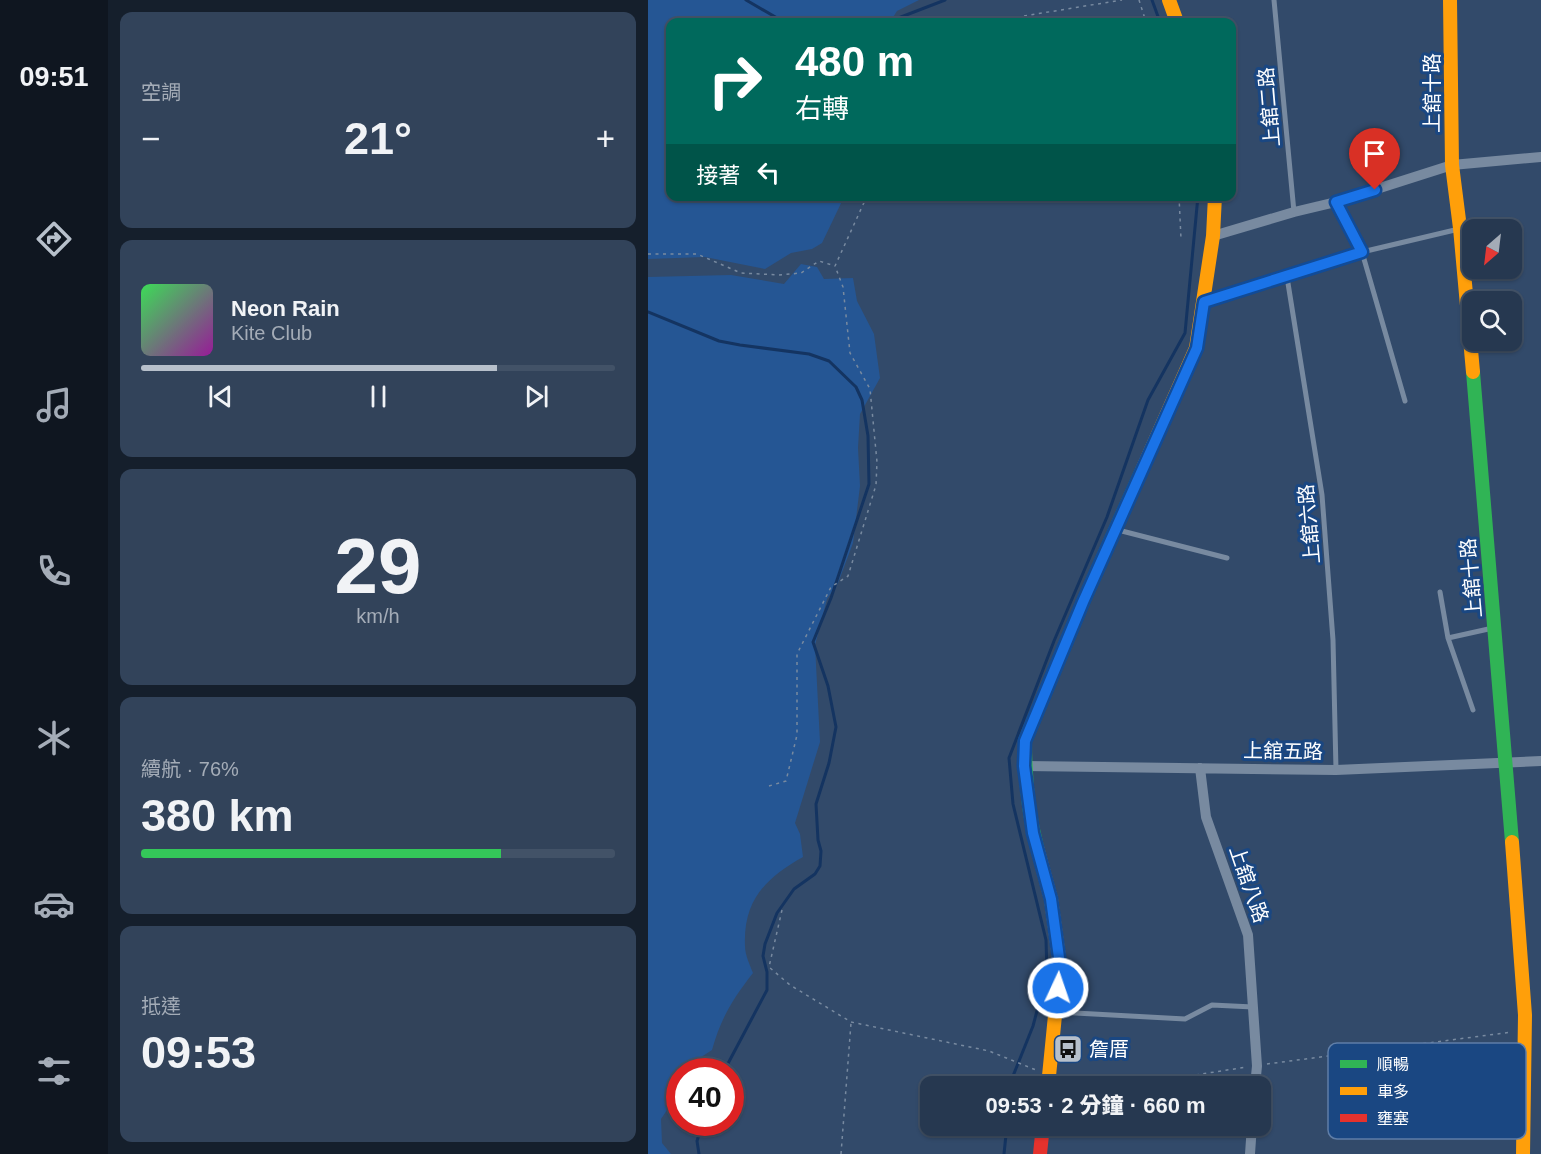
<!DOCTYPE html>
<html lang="zh-TW">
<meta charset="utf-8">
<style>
body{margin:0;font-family:Arial,"Noto Sans TC",sans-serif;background:#32435a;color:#f1f3f6;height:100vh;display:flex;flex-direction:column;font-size:22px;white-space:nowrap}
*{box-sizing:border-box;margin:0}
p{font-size:20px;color:#a4acb7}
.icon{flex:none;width:33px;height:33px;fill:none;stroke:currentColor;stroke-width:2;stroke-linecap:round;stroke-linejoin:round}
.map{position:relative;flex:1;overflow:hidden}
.drawer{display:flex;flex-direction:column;gap:12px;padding:12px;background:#151f2c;width:540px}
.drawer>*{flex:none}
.hud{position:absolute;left:18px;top:18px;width:570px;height:183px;border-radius:12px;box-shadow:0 2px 4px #0004,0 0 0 2px #425267;background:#00695c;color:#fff;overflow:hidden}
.needle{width:39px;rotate:208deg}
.fabs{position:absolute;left:814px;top:219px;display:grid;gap:12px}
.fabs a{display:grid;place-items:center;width:60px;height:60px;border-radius:12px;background:#263850;box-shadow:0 2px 4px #0004,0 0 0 2px #425267;font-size:30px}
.speed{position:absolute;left:18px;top:1058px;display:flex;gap:12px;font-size:30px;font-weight:700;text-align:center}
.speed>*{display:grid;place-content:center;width:78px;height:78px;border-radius:50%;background:#263850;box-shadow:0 2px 4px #0004,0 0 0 2px #425267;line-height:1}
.speed .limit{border:9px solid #d22;background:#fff;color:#111}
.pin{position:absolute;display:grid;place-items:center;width:51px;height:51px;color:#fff;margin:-62px -26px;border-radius:50% 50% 50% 0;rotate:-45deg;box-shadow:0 0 6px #0007}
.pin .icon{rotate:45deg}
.me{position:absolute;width:66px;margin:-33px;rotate:3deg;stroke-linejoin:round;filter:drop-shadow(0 0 4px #0008)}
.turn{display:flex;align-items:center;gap:21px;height:126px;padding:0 30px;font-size:27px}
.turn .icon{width:78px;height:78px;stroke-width:2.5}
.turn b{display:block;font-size:42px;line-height:51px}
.then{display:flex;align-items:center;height:57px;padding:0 30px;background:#0003;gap:12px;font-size:22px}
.big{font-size:45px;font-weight:800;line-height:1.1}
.drawer .widget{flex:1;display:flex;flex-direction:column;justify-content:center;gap:9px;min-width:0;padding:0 21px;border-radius:12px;background:#32435a}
.drawer .dial{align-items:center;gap:0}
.dial b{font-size:78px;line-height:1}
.song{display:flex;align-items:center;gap:18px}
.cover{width:72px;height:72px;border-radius:9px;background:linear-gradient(135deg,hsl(130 70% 55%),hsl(300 70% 35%))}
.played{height:6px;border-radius:3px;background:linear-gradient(90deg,#b7c0cb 75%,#425267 75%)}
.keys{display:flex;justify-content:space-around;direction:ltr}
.heat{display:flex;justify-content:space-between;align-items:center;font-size:33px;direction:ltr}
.charge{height:9px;border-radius:4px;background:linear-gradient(90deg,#34c759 76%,#425267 0)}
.trip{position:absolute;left:272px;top:1076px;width:351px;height:60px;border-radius:12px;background:#263850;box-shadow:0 2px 4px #0004,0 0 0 2px #425267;font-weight:800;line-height:60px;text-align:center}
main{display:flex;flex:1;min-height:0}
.tabs{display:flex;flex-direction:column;width:108px;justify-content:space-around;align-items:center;background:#0f1620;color:#a4acb7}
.tabs .icon{width:42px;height:42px}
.tabs .selected{color:#b7c0cb}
.tabs b{font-size:27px;color:#f1f3f6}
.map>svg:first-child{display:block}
.green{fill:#255694}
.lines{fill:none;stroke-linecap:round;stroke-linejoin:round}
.stream{stroke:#143461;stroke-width:3}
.path{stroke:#788aa0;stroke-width:1.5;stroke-dasharray:3 4.5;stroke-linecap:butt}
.lane{stroke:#788aa0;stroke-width:5}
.street{stroke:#788aa0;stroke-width:10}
.fast{stroke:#30b455;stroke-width:14}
.slow{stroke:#ff9f0a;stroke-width:14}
.jam{stroke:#e5322d;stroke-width:14}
.route-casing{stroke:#114b97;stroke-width:15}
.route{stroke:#1a73e8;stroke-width:10}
.labels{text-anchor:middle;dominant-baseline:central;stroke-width:6;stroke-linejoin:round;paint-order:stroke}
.street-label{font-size:20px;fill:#fff;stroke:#1a4782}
.poi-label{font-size:20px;fill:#fff;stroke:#1a4782;text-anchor:start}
.key{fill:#1a4782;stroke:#5f7ea8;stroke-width:1.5}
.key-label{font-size:16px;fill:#fff}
</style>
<main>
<nav class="tabs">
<b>09:51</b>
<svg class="icon selected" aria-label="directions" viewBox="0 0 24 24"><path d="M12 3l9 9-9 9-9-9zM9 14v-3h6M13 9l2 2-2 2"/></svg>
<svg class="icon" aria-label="music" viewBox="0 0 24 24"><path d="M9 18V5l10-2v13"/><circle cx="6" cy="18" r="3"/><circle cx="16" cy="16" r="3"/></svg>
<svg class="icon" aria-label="phone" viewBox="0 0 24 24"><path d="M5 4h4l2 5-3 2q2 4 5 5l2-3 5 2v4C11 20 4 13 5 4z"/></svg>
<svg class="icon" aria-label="climate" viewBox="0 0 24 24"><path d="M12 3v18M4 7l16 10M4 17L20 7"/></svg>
<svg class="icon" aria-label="car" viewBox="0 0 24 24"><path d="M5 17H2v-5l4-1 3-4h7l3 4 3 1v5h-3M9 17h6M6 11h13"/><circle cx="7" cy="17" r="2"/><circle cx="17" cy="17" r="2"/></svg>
<svg class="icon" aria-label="filters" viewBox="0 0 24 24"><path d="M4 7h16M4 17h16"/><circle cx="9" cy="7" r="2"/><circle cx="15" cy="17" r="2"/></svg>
</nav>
<section class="drawer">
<div class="widget"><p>空調</p>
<div class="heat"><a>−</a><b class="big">21°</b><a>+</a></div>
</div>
<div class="widget">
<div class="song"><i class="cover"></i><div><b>Neon Rain</b><p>Kite Club</p></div></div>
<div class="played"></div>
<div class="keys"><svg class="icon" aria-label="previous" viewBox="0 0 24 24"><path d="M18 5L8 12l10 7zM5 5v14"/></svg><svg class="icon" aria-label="pause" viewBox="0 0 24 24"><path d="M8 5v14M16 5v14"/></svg><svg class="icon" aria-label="next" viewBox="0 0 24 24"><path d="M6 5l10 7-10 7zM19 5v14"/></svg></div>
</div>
<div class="widget dial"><b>29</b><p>km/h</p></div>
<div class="widget"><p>續航 · 76%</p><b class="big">380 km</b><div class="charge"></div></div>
<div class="widget"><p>抵達</p><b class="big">09:53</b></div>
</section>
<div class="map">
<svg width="893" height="1154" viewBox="0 0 893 1154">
<rect width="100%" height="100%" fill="#324a6a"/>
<path class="green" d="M0 0H271L249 11 242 22H22V196L196 197 174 243 164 249 143 253 117 269 57 257 0 259Z
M153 264 169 267 176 279 205 278 209 301 226 334 232 378 212 414 210 448 212 486 205 543 190 583 179 599 167 645 172 742 147 823 152 834 155 857C118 878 95 900 97 946 97 955 102 965 105 973 84 1000 73 1018 64 1050L44 1063 41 1071H32L31 1092 13 1119 14 1143 23 1154H0V277L83 275 136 284Z"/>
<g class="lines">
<path class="stream" d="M98 0 136 22
M504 0 512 22
M240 22 297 0
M0 312 71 341 92 345 161 354 181 361 208 387 214 400 220 436 221 484 183 598 165 642 180 686 188 727 181 763 168 804 170 840 173 851 172 866 167 874 146 889 129 913 117 944 115 956 119 972V990L76 1071
M364 1086 365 1076 385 1026 399 973 398 940 365 804 361 758 406 641 459 517 500 400 537 333 550 196
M51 1154 49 1141 55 1122
M356 1154 359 1125"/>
<path class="path" d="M491 0 498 22
M339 22 474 0
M531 196 533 239
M0 254H49L93 273 131 275 153 273 171 261 187 266
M121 786 138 781 149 735V654L183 587 200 576 228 485 229 462 222 389 202 353 195 287 187 266 219 196
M134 910 121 967 142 985 203 1022 341 1051 388 1070
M619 1064 864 1032
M413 1076 534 1077 599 1067
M534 1078 535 1086
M540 1125 541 1135
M193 1154 203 1023"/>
<path class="lane" d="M626 0 646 212
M688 203 714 252 757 401
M639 277 674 495 685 640 688 770
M558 302 714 252 811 229
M470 530 579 558
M792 592 800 638 825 710
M800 638 845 628
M409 1012 537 1019 564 1005 605 1007"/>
<path class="street" d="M565 236 646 212 688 202 804 165 893 157
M377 766 688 770 893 761
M552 768 558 817 600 935 609 1066 607 1086
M602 1154 604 1125"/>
<path class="fast" d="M825 372 864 842
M389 847C380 813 377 776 377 741L435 602 494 470"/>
<path class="slow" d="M521 0 529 22
M802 0 804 165 812 228 825 372
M494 470 548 348 565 236 567 196
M864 842 877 1015 875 1154
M389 847 403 899 412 965 400 1086"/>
<path class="jam" d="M392 1154 395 1125"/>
</g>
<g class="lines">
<g class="route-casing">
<path id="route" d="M410 988 412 965 403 899 385 833 376 766 377 741 435 602 549 348 556 302 714 252 688 202 727 190"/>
</g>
<use href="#route" class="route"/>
</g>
<defs>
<g id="bus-square" transform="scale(1.5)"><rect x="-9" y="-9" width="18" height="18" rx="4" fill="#b7c0cb" stroke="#1a4782"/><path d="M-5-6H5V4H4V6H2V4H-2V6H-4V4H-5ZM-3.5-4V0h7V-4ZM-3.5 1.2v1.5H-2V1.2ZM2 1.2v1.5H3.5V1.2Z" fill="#111"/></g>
</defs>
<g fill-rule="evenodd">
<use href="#bus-square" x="420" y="1049"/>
</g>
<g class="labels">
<g class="street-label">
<text transform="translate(784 93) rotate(-90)">上舘十路</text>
<text transform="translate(621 107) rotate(-95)">上舘二路</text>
<text transform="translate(661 524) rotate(-95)">上舘六路</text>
<text transform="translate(823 578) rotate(-95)">上舘十路</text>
<text transform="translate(635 751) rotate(1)">上舘五路</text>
<text transform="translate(601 884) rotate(71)">上舘八路</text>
</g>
<g class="poi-label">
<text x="441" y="1049">詹厝</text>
</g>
</g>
<rect x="680" y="1043" width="198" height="96" rx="9" class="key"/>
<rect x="692" y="1060" width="27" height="8" fill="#30b455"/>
<rect x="692" y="1087" width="27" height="8" fill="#ff9f0a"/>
<rect x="692" y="1114" width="27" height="8" fill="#e5322d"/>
<g class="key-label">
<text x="729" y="1070">順暢</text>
<text x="729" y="1097">車多</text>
<text x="729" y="1124">壅塞</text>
</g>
</svg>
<div class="fabs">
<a><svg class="needle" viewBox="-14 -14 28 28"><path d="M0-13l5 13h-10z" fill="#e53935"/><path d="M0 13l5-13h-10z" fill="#a4acb7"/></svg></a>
<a><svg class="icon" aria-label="search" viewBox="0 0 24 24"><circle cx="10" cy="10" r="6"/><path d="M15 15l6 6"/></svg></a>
</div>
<div class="speed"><div class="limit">40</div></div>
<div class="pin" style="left:727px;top:190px;background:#d93025"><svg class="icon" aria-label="arrive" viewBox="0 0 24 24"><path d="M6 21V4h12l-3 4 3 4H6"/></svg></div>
<svg class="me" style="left:410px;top:988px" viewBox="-20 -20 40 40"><circle r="17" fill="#1a73e8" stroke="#fff" stroke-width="3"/><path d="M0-11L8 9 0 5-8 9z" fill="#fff"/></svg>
<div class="trip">09:53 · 2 分鐘 · 660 m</div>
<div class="hud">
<div class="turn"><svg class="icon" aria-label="right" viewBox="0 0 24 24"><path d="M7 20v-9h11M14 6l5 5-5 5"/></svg><div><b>480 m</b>右轉</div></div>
<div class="then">接著<svg class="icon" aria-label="left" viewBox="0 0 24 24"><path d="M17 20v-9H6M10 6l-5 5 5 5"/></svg></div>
</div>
</div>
</main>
